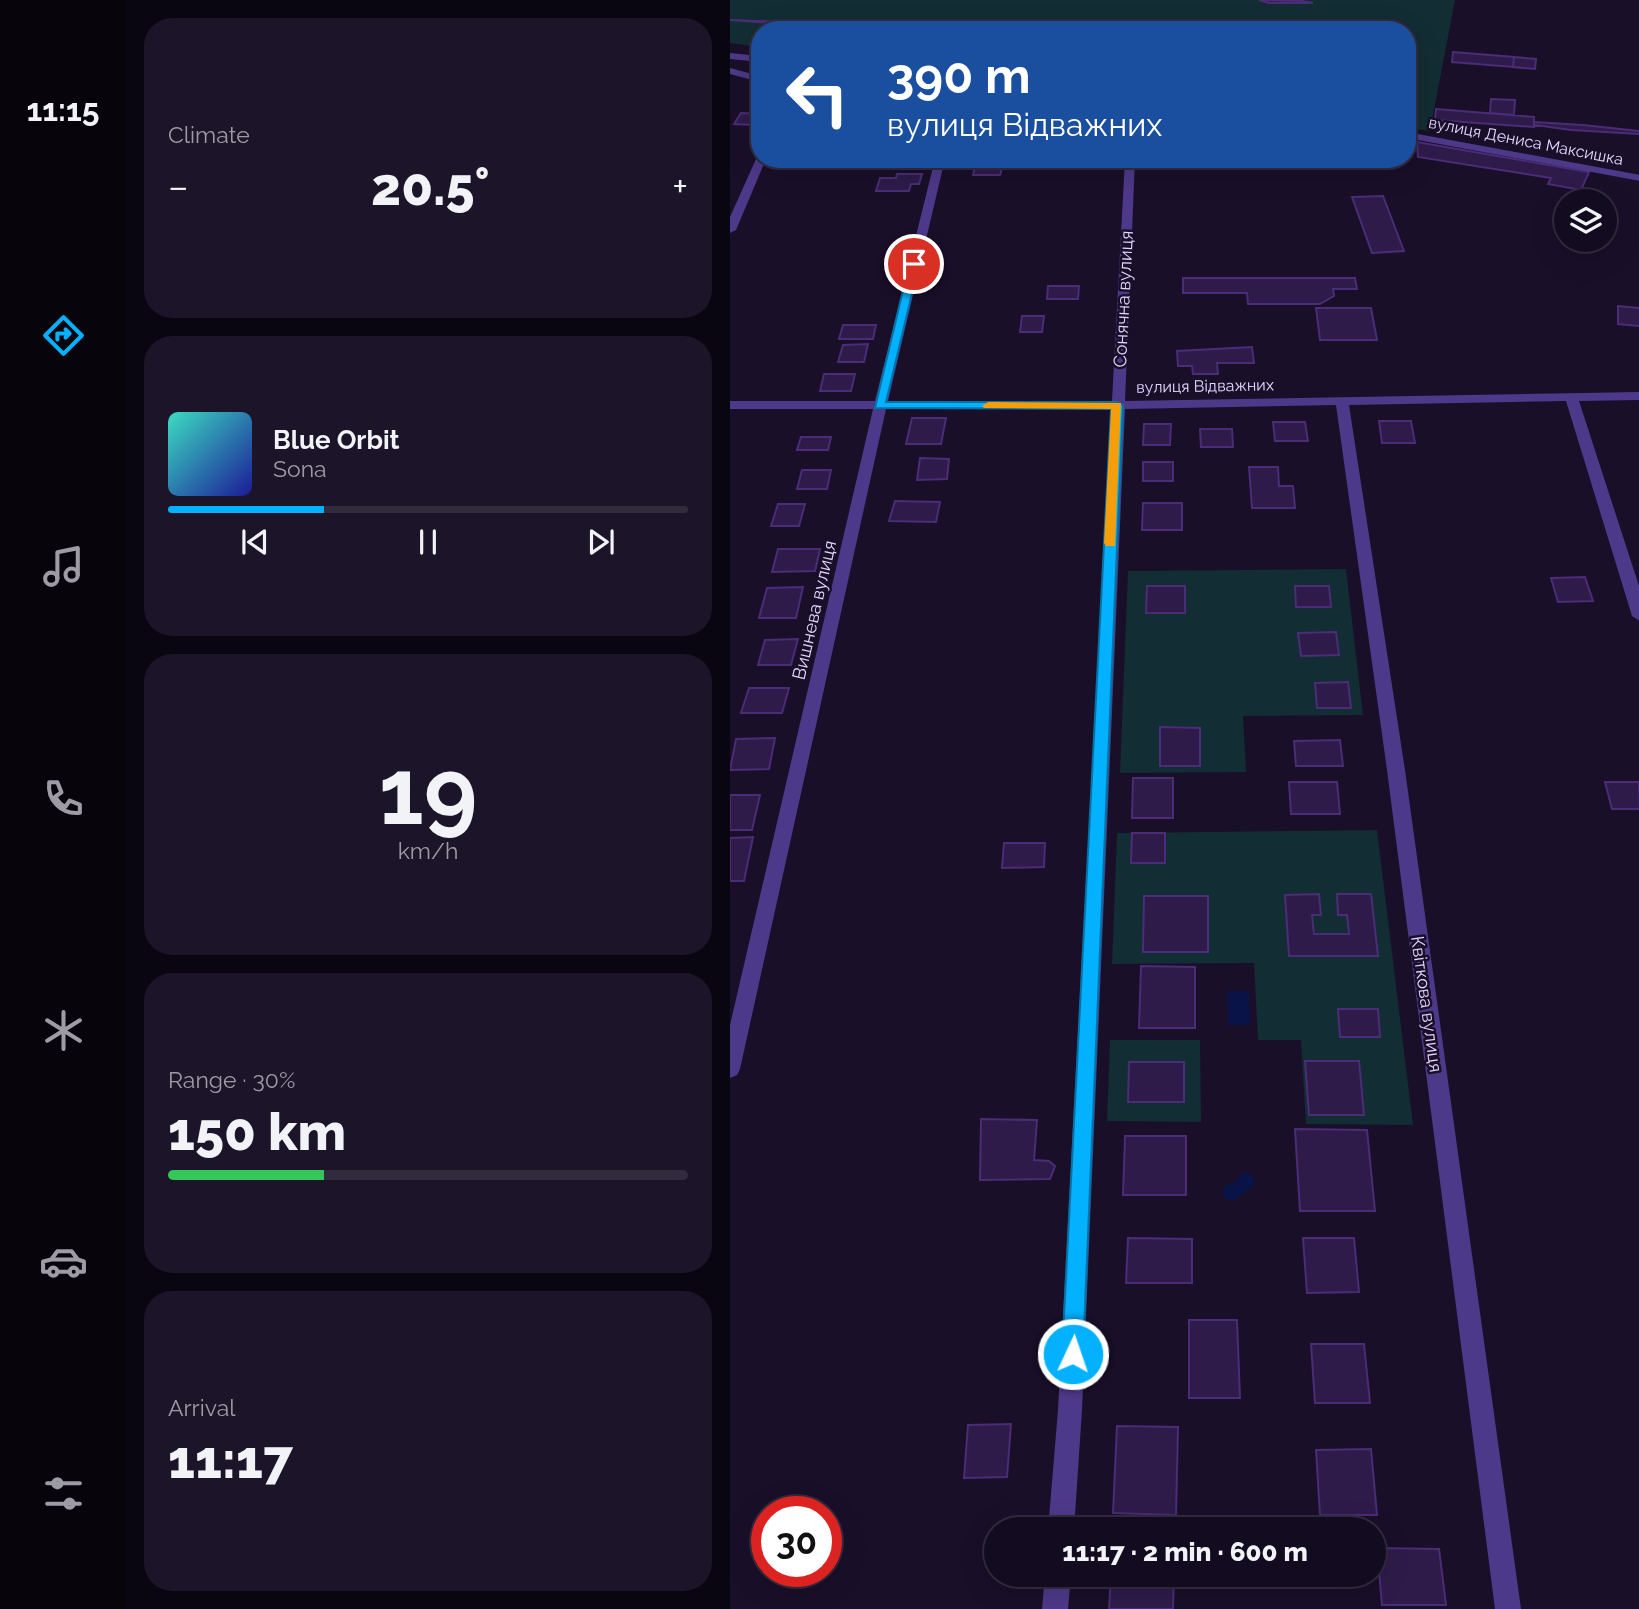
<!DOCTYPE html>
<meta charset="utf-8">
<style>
body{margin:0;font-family:Raleway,sans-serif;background:#1c1428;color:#f1f3f6;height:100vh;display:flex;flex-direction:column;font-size:26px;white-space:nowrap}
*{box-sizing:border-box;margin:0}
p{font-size:23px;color:#9d9ba4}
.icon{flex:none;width:38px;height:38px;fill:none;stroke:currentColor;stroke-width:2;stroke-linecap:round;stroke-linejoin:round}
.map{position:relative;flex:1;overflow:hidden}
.panel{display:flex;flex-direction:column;gap:18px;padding:18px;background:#0a0611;width:604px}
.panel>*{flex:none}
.guide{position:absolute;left:21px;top:21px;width:665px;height:147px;border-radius:28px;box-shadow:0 7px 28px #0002,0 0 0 2px #322b3d;background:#1a4fa0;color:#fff;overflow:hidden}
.tools{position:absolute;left:824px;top:189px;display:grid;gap:14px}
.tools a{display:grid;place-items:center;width:63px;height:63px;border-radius:50%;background:#130b1f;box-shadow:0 7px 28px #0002,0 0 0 2px #322b3d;font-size:35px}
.speed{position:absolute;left:21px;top:1496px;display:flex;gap:14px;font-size:35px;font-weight:700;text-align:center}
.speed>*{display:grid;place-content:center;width:91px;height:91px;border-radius:50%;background:#130b1f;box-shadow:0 7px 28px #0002,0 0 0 2px #322b3d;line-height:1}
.speed .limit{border:10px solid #d22;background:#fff;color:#111}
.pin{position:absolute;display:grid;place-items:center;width:60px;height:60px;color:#fff;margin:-30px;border:4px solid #fff;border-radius:50%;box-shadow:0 2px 7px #0007}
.me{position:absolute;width:77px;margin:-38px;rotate:3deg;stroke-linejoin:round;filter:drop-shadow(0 0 5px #0008)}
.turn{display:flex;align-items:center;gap:24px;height:147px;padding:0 21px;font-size:32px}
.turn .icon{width:91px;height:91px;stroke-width:2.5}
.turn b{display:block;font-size:49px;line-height:60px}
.big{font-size:52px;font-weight:800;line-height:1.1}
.panel .card{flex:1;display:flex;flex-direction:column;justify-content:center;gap:10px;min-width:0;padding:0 24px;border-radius:28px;background:#1c1428}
.panel .dial{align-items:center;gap:0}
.dial b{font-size:91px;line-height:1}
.song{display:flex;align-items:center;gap:21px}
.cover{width:84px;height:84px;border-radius:10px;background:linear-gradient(135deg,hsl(170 70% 55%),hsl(240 70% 35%))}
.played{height:7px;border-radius:4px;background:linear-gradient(90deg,#03b1ff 30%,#322b3d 30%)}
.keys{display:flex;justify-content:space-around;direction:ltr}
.heat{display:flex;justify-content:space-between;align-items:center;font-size:38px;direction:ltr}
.charge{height:10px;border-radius:5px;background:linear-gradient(90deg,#34c759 30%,#322b3d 0)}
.trip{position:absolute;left:254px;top:1517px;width:402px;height:70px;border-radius:35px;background:#130b1f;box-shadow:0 7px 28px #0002,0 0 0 2px #322b3d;font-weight:800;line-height:70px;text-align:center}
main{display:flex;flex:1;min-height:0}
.dock{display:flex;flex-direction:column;width:126px;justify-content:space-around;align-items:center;background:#08040c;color:#9d9ba4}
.dock .icon{width:49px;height:49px}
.dock .current{color:#03b1ff}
.dock b{font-size:32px;color:#f1f3f6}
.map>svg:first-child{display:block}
.green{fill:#122d33}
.water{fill:#091348}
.building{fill:#2e1b4a;stroke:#4b2c77;stroke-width:2}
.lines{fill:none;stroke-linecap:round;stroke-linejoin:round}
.minor{fill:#4d3989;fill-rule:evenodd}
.route{fill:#03b1ff;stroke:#0273a6;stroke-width:2}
.slow{fill:#f59e0b}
.labels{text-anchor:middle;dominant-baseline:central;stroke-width:5;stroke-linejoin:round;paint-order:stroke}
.far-street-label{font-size:16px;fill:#e4d7ff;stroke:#190f29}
.street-label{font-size:18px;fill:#e4d7ff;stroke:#190f29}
</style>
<main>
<nav class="dock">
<b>11:15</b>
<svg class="icon current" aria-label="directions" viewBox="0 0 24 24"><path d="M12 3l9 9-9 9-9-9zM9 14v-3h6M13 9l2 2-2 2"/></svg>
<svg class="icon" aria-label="music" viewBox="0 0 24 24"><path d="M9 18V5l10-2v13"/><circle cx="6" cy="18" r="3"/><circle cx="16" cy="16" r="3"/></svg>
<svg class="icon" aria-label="phone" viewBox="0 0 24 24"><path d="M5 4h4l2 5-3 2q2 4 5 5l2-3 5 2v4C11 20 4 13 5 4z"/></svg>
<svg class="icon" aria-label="climate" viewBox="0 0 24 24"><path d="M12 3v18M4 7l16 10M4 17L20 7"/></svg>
<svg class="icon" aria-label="car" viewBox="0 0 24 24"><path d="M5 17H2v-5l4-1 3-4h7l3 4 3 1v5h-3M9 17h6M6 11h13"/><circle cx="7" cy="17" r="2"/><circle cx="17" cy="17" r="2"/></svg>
<svg class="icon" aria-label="filters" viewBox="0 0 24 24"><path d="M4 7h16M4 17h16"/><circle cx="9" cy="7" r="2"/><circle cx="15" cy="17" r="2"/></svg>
</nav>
<section class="panel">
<div class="card"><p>Climate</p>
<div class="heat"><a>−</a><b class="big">20.5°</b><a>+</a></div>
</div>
<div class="card">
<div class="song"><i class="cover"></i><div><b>Blue Orbit</b><p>Sona</p></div></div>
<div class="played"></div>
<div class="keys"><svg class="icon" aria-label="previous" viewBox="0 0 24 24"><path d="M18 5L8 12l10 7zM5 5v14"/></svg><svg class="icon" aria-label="pause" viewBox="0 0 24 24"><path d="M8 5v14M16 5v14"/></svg><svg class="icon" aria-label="next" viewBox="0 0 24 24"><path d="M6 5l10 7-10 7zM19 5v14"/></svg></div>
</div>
<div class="card dial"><b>19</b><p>km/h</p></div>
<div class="card"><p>Range · 30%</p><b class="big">150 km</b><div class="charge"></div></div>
<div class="card"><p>Arrival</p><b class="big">11:17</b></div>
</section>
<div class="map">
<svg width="910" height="1609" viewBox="0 0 910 1609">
<rect width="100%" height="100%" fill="#190f29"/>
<path class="green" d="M0 0H725L700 131 677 128V30H30V47L0 43Z
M616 569 633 715 513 716 516 772 390 773 398 571Z
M647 830 683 1125 576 1124 571 1040H528L524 963 382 964 387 833Z
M380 1040H470L471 1122 377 1121Z"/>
<path class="water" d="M497 991H519L520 1025H498Z
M518 1172 524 1178V1185L504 1201 496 1199 492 1195 495 1186 505 1182 512 1173Z"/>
<path class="building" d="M529 0 572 1 583 3H539Z
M0 20 57 22 85 25 57 24Z
M723 52 784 57 783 67 722 62Z
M784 57 806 59 805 69 783 67Z
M761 99 785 100 784 115 760 113Z
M706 109 804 117V127L705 120Z
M11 113 30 114V115L24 125 4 124Z
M804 122 853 125 910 131V134L841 130 804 125Z
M687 142 859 172 851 190 818 184 821 178 688 157Z
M247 159H275L270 175H243Z
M167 174H192L189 184H181L179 191H146L150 178H166Z
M653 196 674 251 642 253 622 197Z
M453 278H625L627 289H603L604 296 590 304H518L517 293H453Z
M318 286H349L348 299H317Z
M888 306 910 308V326L888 324Z
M586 308H641L647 340H590Z
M292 316H314L312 332H290Z
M113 325H146L143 339H109Z
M138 344 134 362H108L113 345Z
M522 347 524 363H487L488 374H463L462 366H448L447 351Z
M94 374H125L121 391H90Z
M182 418H216L211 444H176Z
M649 421H681L685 443H652Z
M543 422H575L578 441H545Z
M414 424H441L440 445H413Z
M470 429H502L503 447H471Z
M71 437H101L98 450H67Z
M190 458 219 459 217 479 187 480Z
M413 462H443V481H413Z
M519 467H548L549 486H563L565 508H522Z
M72 470H101L97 489H67Z
M165 501 210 502 206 522 159 521Z
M413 503H452V530H412Z
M48 504H75L69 526H41Z
M48 549H90L85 571 42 572Z
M855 577 863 601 828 602 821 578Z
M417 586H455V613H416Z
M565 586H599L601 607H566Z
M73 587 66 618H29L37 588Z
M606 632 609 655 571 656 568 633Z
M68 639 61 665H28L35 640Z
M618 682 621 708H587L585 683Z
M19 688H59L52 713H11Z
M430 727 470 728V766H430Z
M45 738 39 769 0 770 6 739Z
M610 740 613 766H566L564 741Z
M403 778H443V818H402Z
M559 782H607L610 814H561Z
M875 782H909L910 809H882Z
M0 795H30L22 830H0Z
M402 833H435V863H401Z
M23 837 14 881H0V838Z
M274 843H315L314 867 272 868Z
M589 894 591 915H582L584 934H619L617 915H608L607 894H641L648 956H559L555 895Z
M414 896H478V952H413Z
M411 966 465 967V1028H409Z
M608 1009H648L650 1037H610Z
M575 1061H629L634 1115H579Z
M399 1062H454V1102H398Z
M251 1119 307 1120 304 1160 319 1161 325 1166 320 1179 250 1180Z
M565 1129 637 1130 645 1211H570Z
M395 1136H456V1195H393Z
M398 1238 462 1239V1283H396Z
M573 1238H624L629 1292 577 1293Z
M459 1320H507L510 1398H459Z
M581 1344H634L640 1403H585Z
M281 1424 277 1477 234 1478 238 1425Z
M387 1426 448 1427 446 1515 383 1513Z
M641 1449 647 1515H590L586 1450Z
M647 1548 709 1549 716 1605H652Z
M381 1575H444L443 1609H379Z"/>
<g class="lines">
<path class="minor" d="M0 53 30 56V62L0 59Z
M0 68 30 76V82L0 74Z
M677 132 910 175V181L677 138Z
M30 156V159H36L6 230 0 233V217L26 159Z
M205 159H215L158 401H382L395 159H405L395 401 910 392V400L849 401 910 589V621L902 616 836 401 619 405 675 770 791 1609H765L657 770 606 405 395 409 352 1410 344 1530H318L328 1410 381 409H156L10 1069 7 1075 0 1078V1025L143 409H0V401H145Z
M315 1575H341L338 1609H312Z"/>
</g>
<path class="route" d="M180 261 189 264 156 402H387L393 405 353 1354 350 1362 343 1365 335 1362 332 1354 381 409 145 408Z"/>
<path class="slow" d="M258 402 391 403 385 546H376L374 543 381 409 254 408 252 406Z"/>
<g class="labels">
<g class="far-street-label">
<text transform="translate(796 141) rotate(11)">вулиця Дениса Максишка</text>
<text transform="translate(475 386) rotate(-1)">вулиця Відважних</text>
</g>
<g class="street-label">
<text transform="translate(393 299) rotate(-87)">Сонячна вулиця</text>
<text transform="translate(84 610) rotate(-77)">Вишнева вулиця</text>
<text transform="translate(697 1004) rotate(82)">Квіткова вулиця</text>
</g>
</g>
</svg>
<div class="tools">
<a><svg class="icon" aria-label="layers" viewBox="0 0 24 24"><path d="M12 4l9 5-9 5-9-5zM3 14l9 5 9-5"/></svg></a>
</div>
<div class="speed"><div class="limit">30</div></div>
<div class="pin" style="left:184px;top:264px;background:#d93025"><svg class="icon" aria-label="arrive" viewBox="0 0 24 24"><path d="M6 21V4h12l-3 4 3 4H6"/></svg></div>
<svg class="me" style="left:343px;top:1354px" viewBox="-20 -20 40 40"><circle r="17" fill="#03b1ff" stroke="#fff" stroke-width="3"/><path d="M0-11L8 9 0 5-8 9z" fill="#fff"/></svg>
<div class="trip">11:17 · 2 min · 600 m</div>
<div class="guide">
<div class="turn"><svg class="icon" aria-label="left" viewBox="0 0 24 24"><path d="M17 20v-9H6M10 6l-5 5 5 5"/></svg><div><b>390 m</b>вулиця Відважних</div></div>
</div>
</div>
</main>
